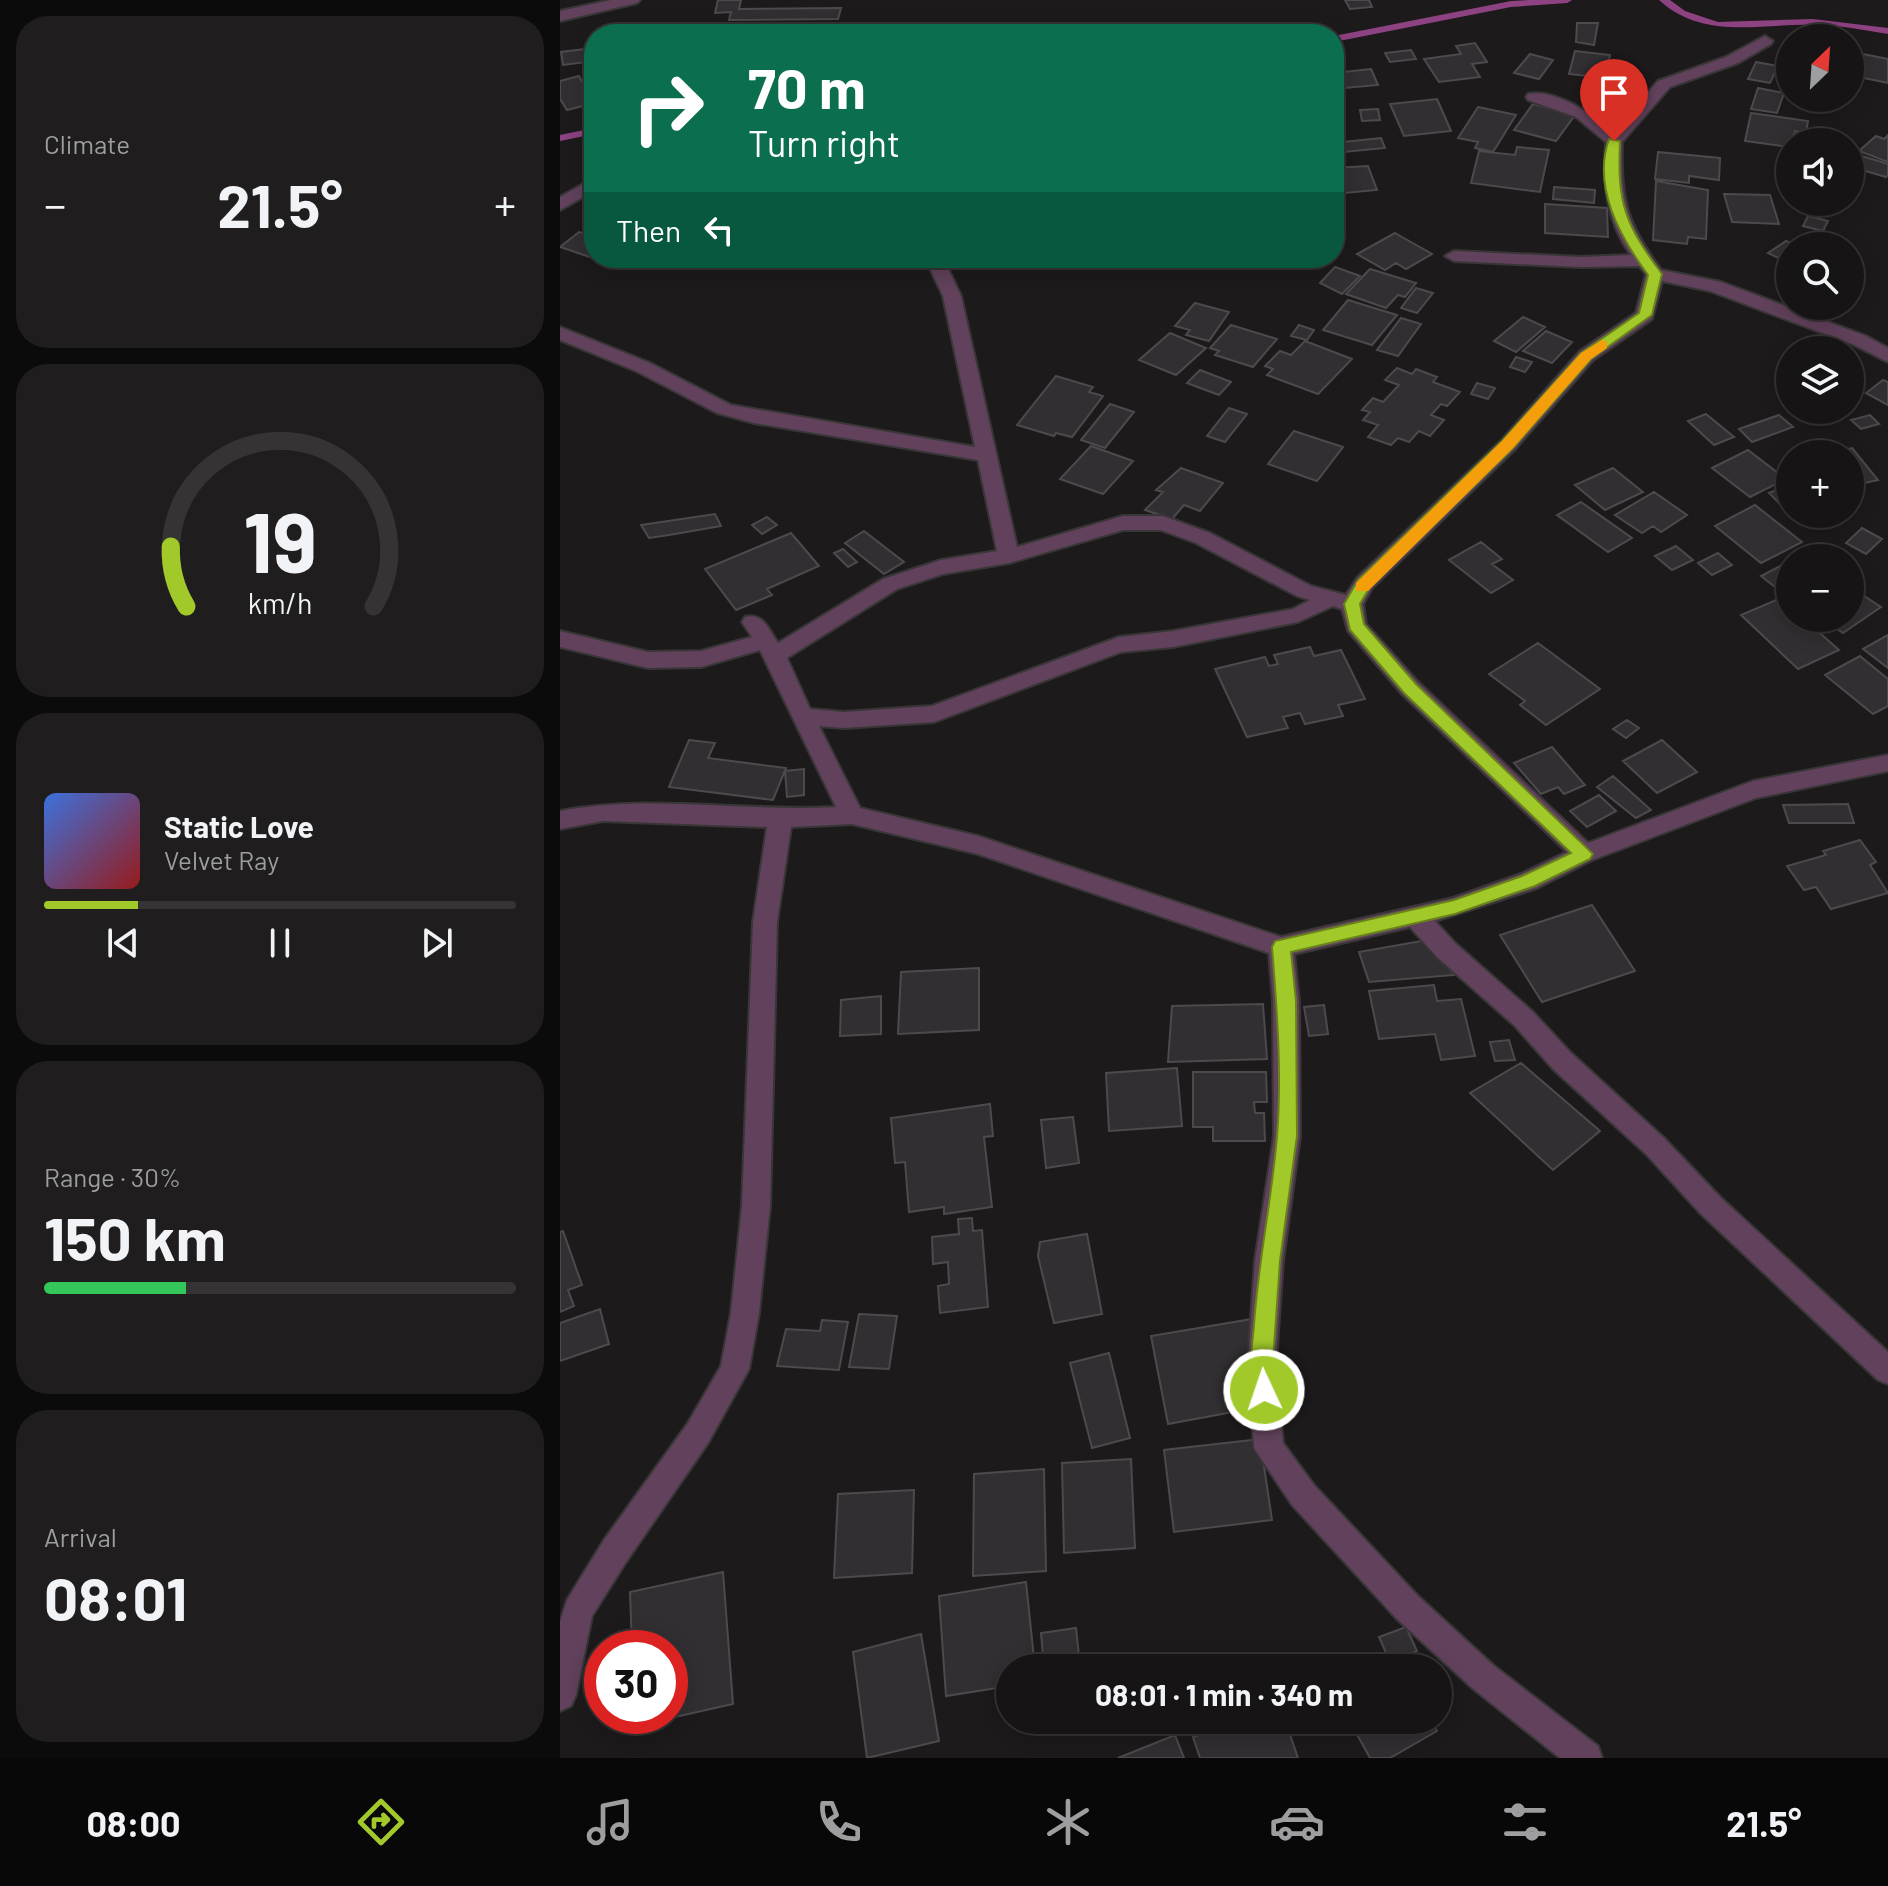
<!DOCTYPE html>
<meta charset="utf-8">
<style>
body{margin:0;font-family:Barlow,sans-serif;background:#1f1d1e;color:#f1f3f6;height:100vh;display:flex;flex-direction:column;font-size:30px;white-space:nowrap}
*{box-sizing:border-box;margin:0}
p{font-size:26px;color:#9e9ea0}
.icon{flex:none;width:44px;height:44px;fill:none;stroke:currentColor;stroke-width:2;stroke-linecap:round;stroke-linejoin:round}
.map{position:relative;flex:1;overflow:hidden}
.panel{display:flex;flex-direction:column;gap:16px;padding:16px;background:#0c0b0c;width:560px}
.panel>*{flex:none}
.banner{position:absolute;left:24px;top:24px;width:760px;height:244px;border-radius:32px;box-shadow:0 4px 20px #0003,0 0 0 2px #353334;background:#0b6e4f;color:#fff;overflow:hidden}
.needle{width:52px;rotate:25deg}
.fabs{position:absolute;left:1216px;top:24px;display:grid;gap:16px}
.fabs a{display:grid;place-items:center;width:88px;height:88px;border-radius:50%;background:#161415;box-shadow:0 4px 20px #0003,0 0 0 2px #353334;font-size:40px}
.speed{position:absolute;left:24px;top:1630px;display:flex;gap:16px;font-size:40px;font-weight:700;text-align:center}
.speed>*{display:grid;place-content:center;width:104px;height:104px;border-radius:50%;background:#161415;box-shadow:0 4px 20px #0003,0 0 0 2px #353334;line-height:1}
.speed .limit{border:12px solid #d22;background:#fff;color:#111}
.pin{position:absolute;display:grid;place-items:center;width:68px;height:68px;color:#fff;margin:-82px -34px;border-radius:50% 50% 50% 0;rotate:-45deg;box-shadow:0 0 8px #0007}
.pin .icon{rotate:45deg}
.me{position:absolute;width:88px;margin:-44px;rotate:357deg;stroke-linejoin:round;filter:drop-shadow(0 0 6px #0008)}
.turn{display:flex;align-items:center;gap:28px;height:168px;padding:0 32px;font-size:36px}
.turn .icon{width:104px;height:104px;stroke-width:2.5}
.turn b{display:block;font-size:56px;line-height:68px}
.then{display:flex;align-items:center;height:76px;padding:0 32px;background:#0003;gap:16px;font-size:30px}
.big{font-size:60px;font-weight:700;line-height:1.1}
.panel .card{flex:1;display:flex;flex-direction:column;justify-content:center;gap:12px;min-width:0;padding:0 28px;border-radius:32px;background:#1f1d1e}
.panel .dial{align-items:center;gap:0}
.dial svg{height:208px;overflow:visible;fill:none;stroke:#353334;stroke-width:7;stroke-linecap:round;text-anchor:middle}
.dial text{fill:#f1f3f6;stroke:none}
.song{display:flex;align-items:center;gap:24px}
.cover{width:96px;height:96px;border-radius:12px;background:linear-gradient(135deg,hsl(220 70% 55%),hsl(0 70% 35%))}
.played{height:8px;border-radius:4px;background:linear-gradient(90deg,#a1c92a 20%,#353334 20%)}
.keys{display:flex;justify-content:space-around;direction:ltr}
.heat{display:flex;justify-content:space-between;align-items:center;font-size:44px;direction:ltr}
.charge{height:12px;border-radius:6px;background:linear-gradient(90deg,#34c759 30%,#353334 0)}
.trip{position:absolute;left:436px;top:1654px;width:456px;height:80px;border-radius:40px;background:#161415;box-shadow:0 4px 20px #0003,0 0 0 2px #353334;font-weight:700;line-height:80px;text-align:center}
.menu{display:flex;height:128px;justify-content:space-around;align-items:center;background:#090808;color:#9e9ea0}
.menu .icon{width:56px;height:56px}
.menu .active{color:#a1c92a}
.menu b{font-size:36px;color:#f1f3f6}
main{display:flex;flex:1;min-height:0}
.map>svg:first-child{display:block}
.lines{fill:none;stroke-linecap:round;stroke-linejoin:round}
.stream{fill:#8d4281;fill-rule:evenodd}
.building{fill:#312f31;stroke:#4d4a4d;stroke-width:2}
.minor-casing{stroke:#383637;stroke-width:4}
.minor{fill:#61415b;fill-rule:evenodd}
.route{fill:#a1c92a;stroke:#69831b;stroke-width:2}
.slow{fill:#f59e0b}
</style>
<main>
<section class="panel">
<div class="card"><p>Climate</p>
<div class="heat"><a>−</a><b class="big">21.5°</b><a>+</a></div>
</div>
<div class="card dial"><svg viewBox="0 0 100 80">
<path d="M14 69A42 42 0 1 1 86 69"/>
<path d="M14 69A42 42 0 0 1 8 46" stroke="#a1c92a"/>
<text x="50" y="56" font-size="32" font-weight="700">19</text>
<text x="50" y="72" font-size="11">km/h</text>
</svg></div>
<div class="card">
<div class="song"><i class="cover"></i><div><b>Static Love</b><p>Velvet Ray</p></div></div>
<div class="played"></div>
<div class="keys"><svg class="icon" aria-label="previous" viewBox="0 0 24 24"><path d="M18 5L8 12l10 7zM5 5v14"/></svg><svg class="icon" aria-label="pause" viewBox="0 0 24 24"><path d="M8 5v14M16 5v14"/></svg><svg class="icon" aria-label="next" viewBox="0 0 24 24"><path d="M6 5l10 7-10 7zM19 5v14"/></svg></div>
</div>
<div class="card"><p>Range · 30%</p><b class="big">150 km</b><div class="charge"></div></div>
<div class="card"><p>Arrival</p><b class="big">08:01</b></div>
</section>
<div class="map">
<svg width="1328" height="1758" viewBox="0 0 1328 1758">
<rect width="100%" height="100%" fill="#1d1a1c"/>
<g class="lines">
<path class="stream" d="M969 0H1012L1007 3 951 7 774 42V36L951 1Z
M1099 0H1110L1125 11 1158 22 1253 19 1328 28V34C1304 30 1279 25 1254 25 1200 23 1144 41 1099 0Z
M34 128V134L0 141V135Z"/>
</g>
<path class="building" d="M158 0H181L179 9 281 8 278 19 169 20 171 12 155 13Z
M785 0H809L812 7 790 9Z
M1017 23H1038L1034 45 1016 42Z
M915 43 927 62 912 64 920 77 879 82 864 59 901 54 896 46Z
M34 48V61L3 65 1 52Z
M851 50 856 59 830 62 825 53Z
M1015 51 1050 55 1045 78 1009 74Z
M970 54 993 60 979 79 954 73Z
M1303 54 1328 59V83L1294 76Z
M1196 62 1218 66 1210 83 1188 79Z
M811 69 818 85 774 89V73Z
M19 76 34 103 7 110 0 99V81Z
M1198 88 1224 93 1217 113 1191 109Z
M1027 94 1070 99 1067 108 1025 103Z
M877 99 891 131 844 136 830 104Z
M973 104 1015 115 996 141 954 130Z
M918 107 956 115 933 152 915 148 918 142 898 138Z
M818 109 820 120 802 121 800 110Z
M1191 113 1248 121 1246 133 1235 131 1230 147 1185 141Z
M1328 135V162L1299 151 1316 136 1324 139Z
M821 138 825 148 774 153V143Z
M957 147 989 150 980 192 911 183 919 151 955 155Z
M1098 152 1160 158 1159 180 1129 176V183L1095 179Z
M1302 156 1328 164V175L1326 177 1292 167Z
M808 166 817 190 774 194V168Z
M1096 181 1148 190 1146 239 1128 237 1127 244 1093 240Z
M994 187 1035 190 1034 203 993 199Z
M1164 194 1210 195 1219 224 1172 222Z
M985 204 1047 208 1048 237 985 233Z
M1248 216 1268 221 1263 231 1243 226Z
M19 232 34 237V258H45L42 261 0 247Z
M835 233 872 254 846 269 836 263 825 270 797 254Z
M1226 241 1237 246H1230V253L1221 259 1208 253Z
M775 267 800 276 782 294 760 283Z
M810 269 856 283 845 297 838 295 826 308 786 294Z
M856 288 873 293 857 313 841 308Z
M788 300 837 315 812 345 763 330Z
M635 303 669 312 649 341 626 335 630 330 615 326Z
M963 317 985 327 956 352 934 341Z
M841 318 861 324 838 356 817 350Z
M671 325 717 339 693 367 655 355 659 351 650 348Z
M739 325 754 330 747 340 731 336Z
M986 331 1012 342 992 363 963 351Z
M610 333 646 348 616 375 579 360Z
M745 341 792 359 758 394 707 375 713 369 705 366 720 351 731 355Z
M956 357 972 362 965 372 950 367Z
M837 368 852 374 856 369 877 377 873 382 900 392 887 406 881 404 871 415 884 420 870 436 859 431 849 442 838 438 831 445 808 437 818 425 803 420 810 412 802 410 813 398 823 402 839 385 825 380Z
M640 370 671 382 659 395 627 383Z
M496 376 533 387 529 392 543 396 512 437 496 433 494 436 457 425Z
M1323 380 1328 382V405L1306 393Z
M917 383 935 388 928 399 911 394Z
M550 404 574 412 545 448 521 440Z
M669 408 687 414 665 442 647 436Z
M1146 414 1174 437 1154 445 1128 421Z
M1219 415 1233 427 1192 442 1179 429Z
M1310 415 1319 424 1301 429 1291 420Z
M734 431 783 447 757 481 708 464Z
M531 446 573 461 543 494 500 479Z
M1292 448 1318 480 1290 486V454L1271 453Z
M1188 450 1226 479 1190 497 1152 468Z
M621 468 663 483 640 511 624 505 612 519 585 510 603 492 596 490Z
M1053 468 1083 492 1045 510 1015 485Z
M1230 485V504L1223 507 1209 493Z
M1094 492 1127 515 1101 532 1093 526 1082 533 1055 515Z
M1021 502 1072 538 1048 552 997 515Z
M1195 505 1242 542 1201 563 1155 526Z
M155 514 161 526 109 535 89 538 81 525Z
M207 517 217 525 202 534 192 525Z
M1302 528 1322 539 1306 554 1286 543Z
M304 531 344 562 324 574 285 543Z
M231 533 259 566 207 589 212 595 176 610 145 569Z
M921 542 942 559 932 564 953 580 931 593 889 560Z
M1116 546 1133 560 1112 570 1095 556Z
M283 549 297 562 288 567 274 553Z
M1158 553 1172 565 1152 575 1138 563Z
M1230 561V586L1220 591 1201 576Z
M1292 588 1321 607 1283 633 1262 618H1290Z
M1221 598 1230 606V618H1243L1279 650 1238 669 1181 615Z
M1328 635V668L1303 649Z
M978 643 1040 689 986 725 960 705 965 701 929 674Z
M750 647 754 656 781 650 805 699 778 705 783 716 745 724 740 713 723 717 728 728 687 737 655 669 705 657 709 666 718 664 714 655Z
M1300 656 1328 679V706L1313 714 1265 675Z
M1067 720 1079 728 1066 738 1053 729Z
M129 740 155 743 148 758 226 768 213 800 109 787Z
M1102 740 1137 772 1097 793 1063 761Z
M992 747 1025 785 1004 794 998 787 981 794 954 763Z
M244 769V795L227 797 225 771Z
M1053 776 1091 810 1076 818 1037 787Z
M1039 795 1056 811 1027 827 1010 811Z
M1288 804 1294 823H1229L1223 805Z
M1300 840 1316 862 1310 865 1328 893 1271 909 1256 887 1244 890 1227 866 1266 855 1263 851Z
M1032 905 1075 971 982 1002 940 935Z
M867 940 894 975 809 982 799 952Z
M419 968V1030L338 1034 341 972Z
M874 985 877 1001 901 999 915 1056 881 1060 875 1034 819 1039 809 991Z
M321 996V1034L280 1036 281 1000Z
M703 1004 707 1059 608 1062 612 1006Z
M764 1005 768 1034 749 1036 744 1007Z
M949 1040 955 1060 935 1061 930 1042Z
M961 1063 1040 1131 993 1170 910 1093Z
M617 1068 622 1126 549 1131 546 1073Z
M633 1072H706L707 1102H694L695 1113H704L705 1141H653V1127H633Z
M430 1104 433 1136 424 1137 432 1207 384 1214V1207L349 1212 345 1162 335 1163 331 1118Z
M513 1117 519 1163 486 1168 481 1120Z
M412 1218 413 1231 422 1230 428 1307 380 1313 378 1286 389 1284 388 1262 373 1264 372 1237 399 1234 398 1219Z
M3 1231 22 1285 8 1290 14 1306 0 1312V1232Z
M527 1234 542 1314 494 1323 478 1256 480 1242Z
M40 1309 49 1344 0 1361V1323Z
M299 1314 337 1316 329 1369 289 1367Z
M698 1318 716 1404 608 1424 591 1336Z
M262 1320 288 1322 279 1370 217 1366 226 1329 260 1331Z
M549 1353 570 1438 532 1448 510 1363Z
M700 1439 712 1520 614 1532 604 1450Z
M571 1459 575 1548 504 1553 502 1463Z
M484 1469 486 1571 413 1576 414 1474Z
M354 1490 352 1573 274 1578 278 1494Z
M163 1572 173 1704 75 1726V1716H110V1648H72L70 1592Z
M466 1582 475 1668H450V1686L386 1696 379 1596Z
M846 1627 857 1651 830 1662 819 1637Z
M516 1628 520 1665 548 1661 549 1668H484L481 1633Z
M361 1634 379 1741 307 1758 293 1652Z
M489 1720H554L555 1726 490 1735Z
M681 1720H725L738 1758H640L633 1737Z
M789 1720H870L877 1731 830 1758H810Z
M615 1735 624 1758H558Z"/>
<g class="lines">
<g class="minor-casing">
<path id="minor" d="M51 0H80L77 3 0 21V11Z
M1205 36 1213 41 1211 44 1178 63 1110 87 1062 142C1060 201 1067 224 1101 270L1161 282 1306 336 1328 348V362L1292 344 1150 291 1102 281 1092 319 1033 360 955 449 812 588 803 604 806 624 858 682 1028 843 1193 781 1328 755V771L1196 798 1032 860 977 888 875 921 895 943 973 1012 1011 1053 1104 1138 1160 1197 1328 1352V1384L1318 1380 1140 1213 1086 1154 993 1069 955 1026 877 957 850 927 734 954 739 1001 740 1136 723 1261 716 1361 723 1443 754 1485 858 1596 933 1665 1038 1746 1042 1758H1000L911 1687 836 1618 732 1505 694 1448 688 1361 695 1261 714 1136 713 1001 709 953 418 854 292 824 231 827 217 922 210 1206 199 1313 189 1369 148 1443 66 1562 32 1616 16 1695 11 1706 0 1711V1622L7 1600 44 1540 128 1423 161 1366 171 1313 182 1206 193 922 207 827 43 821 0 829V811C90 794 185 812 276 807L200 650 141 667 88 668 0 647V631L88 652 141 651 192 637 182 622 185 617C203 612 209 630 218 643L323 579 381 560 437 551 418 460 194 423 157 413 76 371 0 340V327L90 363 171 405 415 447 383 296 365 258H383L401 296 457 547 563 516H603L650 533 751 586 786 595 797 578 941 441 1019 352 1076 313 1086 274 1079 266 1021 267 894 261 885 256 894 251 1021 257 1071 255C1046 221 1043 183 1046 142L1016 117 968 100 966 97 968 94C995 88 1034 115 1053 132L1098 81 1166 57ZM563 530H601L636 543 737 596 750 600 733 609 613 631 559 637 372 706 284 712 250 709 227 658 337 589 383 574 449 563ZM773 606 782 609 788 631 842 694 1007 852 961 874 893 898 721 937 418 836 300 808 259 726 284 728 374 722 561 652 613 647 738 622Z
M34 178V191L0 210V197Z"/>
</g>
<use href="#minor" class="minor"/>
</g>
<path class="route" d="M1049 139 1060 141C1057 204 1065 224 1102 274L1092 315 1031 359 953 448 810 587 800 604 804 624 856 684 1033 854 1030 859 975 886 895 914 731 952 736 1001 737 1136 720 1261 713 1361 715 1390 712 1397 704 1401 697 1397C687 1376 692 1348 694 1325 698 1262 712 1199 717 1136 722 1074 717 1009 712 947L715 941 894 900 962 876 1011 853 844 693 790 630 784 604 798 580 942 441 1021 353 1079 313 1088 275C1060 237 1032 187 1049 139Z"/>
<path class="slow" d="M1042 340 1047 342V348L1031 359 953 448 808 591H796V583L942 441 1021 353Z"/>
</svg>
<div class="fabs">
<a><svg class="needle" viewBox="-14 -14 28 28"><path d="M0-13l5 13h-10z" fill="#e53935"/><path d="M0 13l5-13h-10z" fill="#9e9ea0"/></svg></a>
<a><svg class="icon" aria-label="sound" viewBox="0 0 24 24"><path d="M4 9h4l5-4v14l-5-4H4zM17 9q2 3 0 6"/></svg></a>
<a><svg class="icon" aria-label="search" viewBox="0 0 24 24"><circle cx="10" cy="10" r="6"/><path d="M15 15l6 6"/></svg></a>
<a><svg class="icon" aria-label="layers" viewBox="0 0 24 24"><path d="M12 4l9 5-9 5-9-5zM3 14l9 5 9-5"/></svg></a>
<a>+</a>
<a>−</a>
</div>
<div class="speed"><div class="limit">30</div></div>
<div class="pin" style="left:1054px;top:141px;background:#d93025"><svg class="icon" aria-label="arrive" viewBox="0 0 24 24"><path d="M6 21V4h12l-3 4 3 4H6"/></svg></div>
<svg class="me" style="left:704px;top:1390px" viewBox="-20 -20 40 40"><circle r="17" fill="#a1c92a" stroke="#fff" stroke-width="3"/><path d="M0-11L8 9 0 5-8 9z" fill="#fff"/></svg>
<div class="trip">08:01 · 1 min · 340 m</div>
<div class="banner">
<div class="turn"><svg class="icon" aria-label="right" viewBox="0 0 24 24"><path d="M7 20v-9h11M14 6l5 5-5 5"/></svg><div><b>70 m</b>Turn right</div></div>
<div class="then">Then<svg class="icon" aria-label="left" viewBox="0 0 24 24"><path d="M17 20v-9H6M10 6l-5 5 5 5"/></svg></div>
</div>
</div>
</main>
<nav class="menu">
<b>08:00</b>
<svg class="icon active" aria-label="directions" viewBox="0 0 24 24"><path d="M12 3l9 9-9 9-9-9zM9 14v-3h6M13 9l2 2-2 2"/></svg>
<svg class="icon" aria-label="music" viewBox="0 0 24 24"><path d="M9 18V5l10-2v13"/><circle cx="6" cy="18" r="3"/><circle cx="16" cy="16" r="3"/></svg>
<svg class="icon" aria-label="phone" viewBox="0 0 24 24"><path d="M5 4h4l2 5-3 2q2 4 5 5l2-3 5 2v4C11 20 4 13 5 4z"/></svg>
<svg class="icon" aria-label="climate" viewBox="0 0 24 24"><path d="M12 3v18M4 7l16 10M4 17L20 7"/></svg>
<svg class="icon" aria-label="car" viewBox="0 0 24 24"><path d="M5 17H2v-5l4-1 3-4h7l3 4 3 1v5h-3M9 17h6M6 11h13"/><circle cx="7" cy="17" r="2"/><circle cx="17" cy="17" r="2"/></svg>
<svg class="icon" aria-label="filters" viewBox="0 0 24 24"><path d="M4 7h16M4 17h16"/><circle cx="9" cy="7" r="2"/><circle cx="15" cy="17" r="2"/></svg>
<b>21.5°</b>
</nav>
